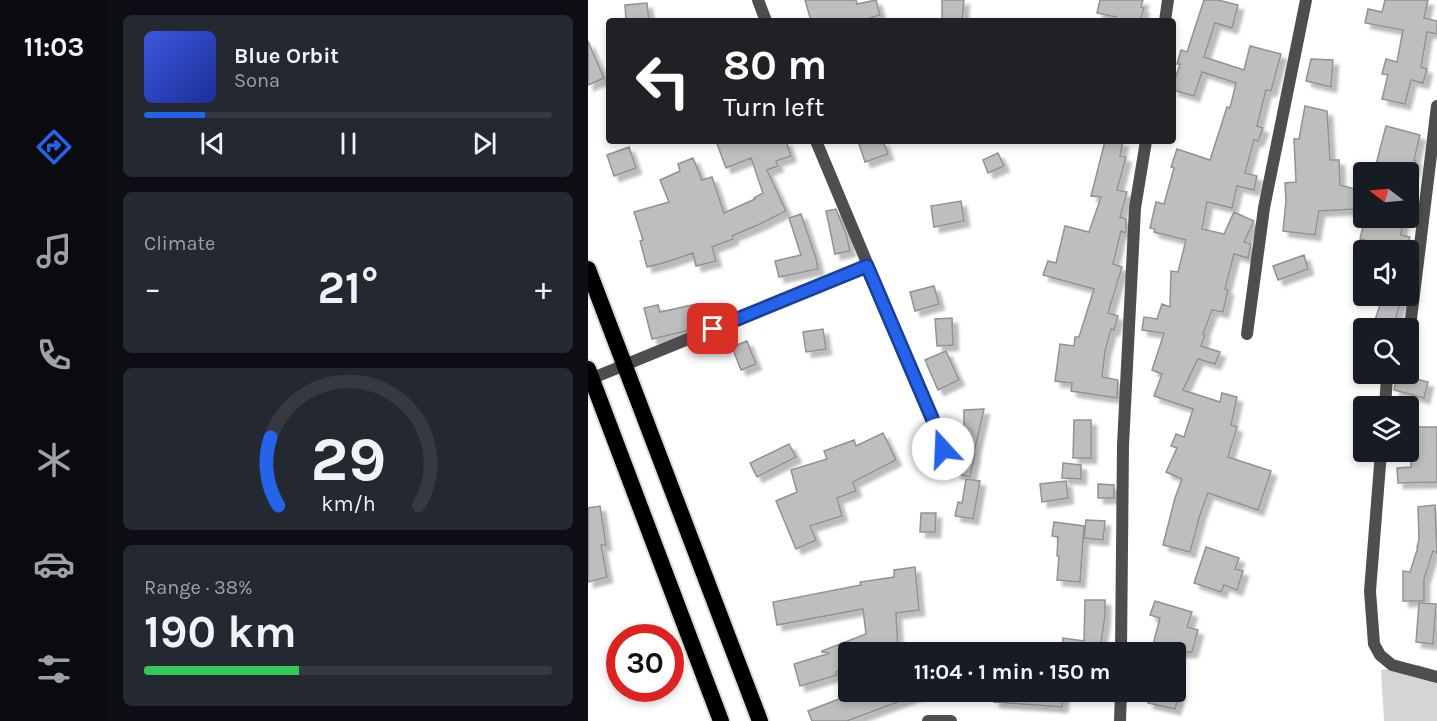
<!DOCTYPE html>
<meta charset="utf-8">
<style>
body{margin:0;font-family:Karla,sans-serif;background:#242831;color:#f1f3f6;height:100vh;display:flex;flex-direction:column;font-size:22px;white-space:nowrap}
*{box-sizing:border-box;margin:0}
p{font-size:20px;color:#9ea1a6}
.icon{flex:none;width:33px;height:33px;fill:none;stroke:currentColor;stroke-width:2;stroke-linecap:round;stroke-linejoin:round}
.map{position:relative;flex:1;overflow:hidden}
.drawer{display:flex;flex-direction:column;gap:15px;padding:15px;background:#0d0f14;width:480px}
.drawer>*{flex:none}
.banner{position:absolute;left:18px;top:18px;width:570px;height:126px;border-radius:6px;box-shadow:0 3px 9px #0003;background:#202124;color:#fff;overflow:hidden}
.needle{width:39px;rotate:286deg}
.buttons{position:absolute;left:765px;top:162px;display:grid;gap:12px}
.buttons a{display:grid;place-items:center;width:66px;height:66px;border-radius:6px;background:#171b24;box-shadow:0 3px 9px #0003;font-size:30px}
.speed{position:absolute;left:18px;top:624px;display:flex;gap:12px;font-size:30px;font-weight:700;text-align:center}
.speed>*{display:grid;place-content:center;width:78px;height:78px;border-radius:50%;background:#171b24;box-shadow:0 3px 9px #0003;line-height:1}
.speed .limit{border:9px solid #d22;background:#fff;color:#111}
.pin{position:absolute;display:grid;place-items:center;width:51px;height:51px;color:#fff;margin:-26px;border-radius:12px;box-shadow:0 3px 9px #0006}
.me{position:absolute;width:66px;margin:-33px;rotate:340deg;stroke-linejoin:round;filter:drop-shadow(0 0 4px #0008)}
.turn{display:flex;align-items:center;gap:21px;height:126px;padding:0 18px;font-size:27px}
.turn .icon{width:78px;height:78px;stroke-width:2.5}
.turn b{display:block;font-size:42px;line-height:51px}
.big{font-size:45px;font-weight:700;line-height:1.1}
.drawer .tile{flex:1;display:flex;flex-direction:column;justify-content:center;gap:9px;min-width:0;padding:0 21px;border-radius:9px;background:#242831}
.drawer .dial{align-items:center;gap:0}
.dial svg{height:156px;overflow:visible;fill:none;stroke:#363941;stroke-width:7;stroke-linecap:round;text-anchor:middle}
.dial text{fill:#f1f3f6;stroke:none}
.song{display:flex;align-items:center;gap:18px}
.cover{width:72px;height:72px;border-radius:9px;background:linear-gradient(135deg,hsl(230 70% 55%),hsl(230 70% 35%))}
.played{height:6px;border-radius:3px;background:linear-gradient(90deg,#2563eb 15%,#363941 15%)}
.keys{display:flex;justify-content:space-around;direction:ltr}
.heat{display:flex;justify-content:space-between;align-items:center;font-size:33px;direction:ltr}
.charge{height:9px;border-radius:4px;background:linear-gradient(90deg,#34c759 38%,#363941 0)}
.trip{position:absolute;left:250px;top:642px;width:348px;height:60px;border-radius:6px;background:#171b24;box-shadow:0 3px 9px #0003;font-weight:700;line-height:60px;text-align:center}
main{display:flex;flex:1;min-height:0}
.menu{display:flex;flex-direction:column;width:108px;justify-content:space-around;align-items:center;background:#090b0e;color:#9ea1a6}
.menu .icon{width:42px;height:42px}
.menu .selected{color:#2563eb}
.menu b{font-size:27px;color:#f1f3f6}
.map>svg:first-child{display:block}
.green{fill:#d5d5d5}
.building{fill:#bebebe;stroke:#929292;stroke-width:1.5;filter:url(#shadow)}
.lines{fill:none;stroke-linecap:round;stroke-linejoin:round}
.trunk-casing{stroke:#dbdbdb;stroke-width:20}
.minor{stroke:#4e4e4e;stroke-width:12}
.trunk{stroke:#000;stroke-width:16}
.route-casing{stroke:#184099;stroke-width:15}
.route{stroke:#2563eb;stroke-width:10}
</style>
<main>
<nav class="menu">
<b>11:03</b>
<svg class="icon selected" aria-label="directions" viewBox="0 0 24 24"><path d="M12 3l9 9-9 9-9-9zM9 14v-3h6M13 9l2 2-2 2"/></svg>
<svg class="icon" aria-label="music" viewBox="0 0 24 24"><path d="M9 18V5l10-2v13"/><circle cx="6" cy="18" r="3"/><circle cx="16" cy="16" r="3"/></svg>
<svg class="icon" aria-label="phone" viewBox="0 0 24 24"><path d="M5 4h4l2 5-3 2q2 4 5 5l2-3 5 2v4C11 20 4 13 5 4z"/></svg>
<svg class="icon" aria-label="climate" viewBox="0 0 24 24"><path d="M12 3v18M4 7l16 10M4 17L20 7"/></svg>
<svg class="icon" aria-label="car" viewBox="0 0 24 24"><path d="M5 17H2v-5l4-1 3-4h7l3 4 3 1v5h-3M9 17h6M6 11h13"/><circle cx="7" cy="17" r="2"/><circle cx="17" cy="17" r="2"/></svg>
<svg class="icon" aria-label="filters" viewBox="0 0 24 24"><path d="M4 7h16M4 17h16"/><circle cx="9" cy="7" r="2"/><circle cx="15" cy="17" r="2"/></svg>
</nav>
<section class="drawer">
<div class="tile">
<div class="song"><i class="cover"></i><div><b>Blue Orbit</b><p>Sona</p></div></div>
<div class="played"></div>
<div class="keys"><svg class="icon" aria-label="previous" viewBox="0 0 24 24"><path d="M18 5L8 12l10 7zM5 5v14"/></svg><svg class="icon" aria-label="pause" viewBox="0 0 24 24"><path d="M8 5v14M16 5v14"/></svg><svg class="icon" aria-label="next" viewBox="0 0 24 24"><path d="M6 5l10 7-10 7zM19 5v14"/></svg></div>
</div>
<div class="tile"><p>Climate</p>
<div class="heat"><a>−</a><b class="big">21°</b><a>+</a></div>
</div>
<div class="tile dial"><svg viewBox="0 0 100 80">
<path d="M14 69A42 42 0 1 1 86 69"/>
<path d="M14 69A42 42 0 0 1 10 34" stroke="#2563eb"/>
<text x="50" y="56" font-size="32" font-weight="700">29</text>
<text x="50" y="72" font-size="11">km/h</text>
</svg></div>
<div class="tile"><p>Range · 38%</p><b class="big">190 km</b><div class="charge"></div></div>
</section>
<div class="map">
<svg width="849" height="721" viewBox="0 0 849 721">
<defs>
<filter id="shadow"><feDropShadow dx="5.5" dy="5.5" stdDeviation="1.5" flood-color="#0004"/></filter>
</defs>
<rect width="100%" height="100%" fill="#fff"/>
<path class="green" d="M831 665 849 672V721H796L793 670Z"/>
<path class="building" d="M217 0H268L269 4 288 0 292 15 272 21H223Z
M354 0H376L374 21H354Z
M512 0H555L553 7 556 8 552 21H526L528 17 509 13Z
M616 0H630L650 5 644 28 627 23 616 57 656 70 662 46 693 54 683 91 678 90 669 126 675 128 670 141 666 140 657 173 669 176 666 190 649 186 644 208 619 202 614 229 636 234 646 212 666 221 656 242 663 244 660 258 646 254 637 289 640 290 635 312 624 310 615 334 617 335 613 346 632 352 627 364 610 359 595 390 632 402 634 393 649 397 643 425 649 427 640 457 683 471 670 510 620 493 612 515 602 552 575 545 587 498 594 479 578 472 589 448 583 446 588 434 596 437 605 409 566 396 574 374 564 370 576 333 554 330 556 317 569 319 574 304 582 307 583 271 590 272 598 240 566 232 567 229 562 228 568 202 576 204 586 168 583 167 589 149 622 160 639 107 642 108 648 83 614 72 606 96 585 90V85L592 64H589L593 50 599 52Z
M797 0H840L836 18 849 21V34L839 32 833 67 839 69 835 83 823 80 817 104 794 99 800 75 794 74 798 59 809 62 815 30 777 23 780 9 794 12Z
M59 3 61 21H38L37 5Z
M0 41 16 78 0 85Z
M723 59 745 60 743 87 718 81Z
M717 106 739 111 742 160H751L752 185 774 191 769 209 731 211 727 235 695 231 698 201 697 183 708 182 706 139H711Z
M798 126 832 135 826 160 828 161 825 172H786Z
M128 141H198L203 156 188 161 190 166 179 170 198 211 170 225 144 236 145 239 124 247 128 261 108 266 105 253 79 262 59 267 52 241 55 240 46 212 81 202 72 180 92 171 90 164 105 158 114 180 124 177 136 213 167 199 166 198 175 193 163 158 138 168Z
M270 141H295L300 154 277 162Z
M517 141H535L532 156 538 157 529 190 539 192 532 217 538 219V231L537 233 533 231 525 264 534 267 520 313 530 316 526 330 523 329 517 351 514 377 530 380 529 398 483 391 484 383 467 381 472 344 486 346 487 337H491L506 289 455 275 460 261 468 263 477 226 501 232 513 197 503 196Z
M41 147 48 168 26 176 19 155Z
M410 153 416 166 400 173 395 160Z
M373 201 376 221 346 227 343 206Z
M248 209 258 234 262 251 247 254 238 211Z
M213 214 228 258 230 269 191 277 187 261 213 255 201 218Z
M777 218H815L813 235 822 237 818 250H776L777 240 772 239Z
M716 255 720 269 690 280 685 266Z
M346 286 351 304 327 311 322 292Z
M795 296H814L805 328 786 323Z
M109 304 114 324 98 331 64 339 56 308 70 305 72 312Z
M364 318 365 345 349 346 347 319Z
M235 329 238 349 218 352 215 332Z
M159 341 168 364 153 370 144 347Z
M358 351 371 380 350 390 337 360Z
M809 374 840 382 836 398 806 390Z
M396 409 386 453 387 454 382 477 367 473 373 447 368 446 372 427 376 428V410Z
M486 420H503V458H485Z
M824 427H849V482L810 483 809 468 823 467Z
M295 433 308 460 265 482 268 491 249 498 254 516 222 526 228 540 208 549 188 501 209 492 203 470 239 459 236 451 266 440 268 446Z
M201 444 208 457 169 477 162 463Z
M475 463 493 465V479L474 478Z
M378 479 392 481 385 519 367 516 370 502 374 503Z
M478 481 480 498 454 502 452 484Z
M510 484 526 485V498H510Z
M847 505 849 553 845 551 836 579V601H815V571L822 572 830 547H829L831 540 830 507Z
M12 506 18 545H13L19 577 0 582V508Z
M333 513H348L347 532H332Z
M498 520 517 521 515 540 496 538Z
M466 522 496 526 492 582 469 580 471 556H469L470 537 464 536Z
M618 547 651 558 647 569 655 571 649 590 636 585 633 592 606 583Z
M327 567 331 610 308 613 310 652H261V667L248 672 249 675 212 686 206 664 242 653 234 652V651L278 634 275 609 189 625 185 602 273 585 272 582 306 577V570Z
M497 600H517V616L513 643 520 644V652H474L475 638 496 641Z
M567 601 604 612 599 627 610 630 604 652H563L572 618 562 615Z
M831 603 848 604 845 644 828 642Z
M269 692H333L334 693 259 721H224L220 711Z
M407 692H476L474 707 406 702Z
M563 692H592L587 709 560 703Z"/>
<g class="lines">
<g class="trunk-casing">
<path id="trunk" d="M0 269 172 721
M0 369 133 721"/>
</g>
<path class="minor" d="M170 0 178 21
M577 21 580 0
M228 141 344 418 355 449
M819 328 823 319 849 106
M659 334 676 208 718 0
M0 380 279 266
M797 406 799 378 801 374
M793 452 782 591 786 644 792 655 804 665 849 677
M533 652 535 445 547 208 558 141
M340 721H363
M532 721 533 692"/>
<use href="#trunk" class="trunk"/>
</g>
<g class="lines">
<g class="route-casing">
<path id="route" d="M125 329 279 266 344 418 355 449"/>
</g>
<use href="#route" class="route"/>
</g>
</svg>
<div class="buttons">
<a><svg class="needle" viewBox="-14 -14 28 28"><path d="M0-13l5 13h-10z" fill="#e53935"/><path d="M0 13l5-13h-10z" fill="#9ea1a6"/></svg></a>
<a><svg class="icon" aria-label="sound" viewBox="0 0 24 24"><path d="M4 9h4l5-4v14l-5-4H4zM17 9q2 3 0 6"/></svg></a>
<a><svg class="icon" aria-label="search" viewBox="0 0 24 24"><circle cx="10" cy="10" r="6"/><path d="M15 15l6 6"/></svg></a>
<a><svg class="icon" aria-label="layers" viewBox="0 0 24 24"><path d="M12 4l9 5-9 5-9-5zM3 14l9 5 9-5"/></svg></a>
</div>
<div class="speed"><div class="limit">30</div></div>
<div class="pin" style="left:125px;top:329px;background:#d93025"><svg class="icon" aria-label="arrive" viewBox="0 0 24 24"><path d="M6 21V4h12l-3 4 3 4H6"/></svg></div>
<svg class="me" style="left:355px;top:449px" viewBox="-20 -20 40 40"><circle r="19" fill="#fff"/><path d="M0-13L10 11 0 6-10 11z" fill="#2563eb"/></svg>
<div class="trip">11:04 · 1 min · 150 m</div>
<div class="banner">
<div class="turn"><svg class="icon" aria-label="left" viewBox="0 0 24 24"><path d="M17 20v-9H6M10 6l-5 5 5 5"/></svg><div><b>80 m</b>Turn left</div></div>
</div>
</div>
</main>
